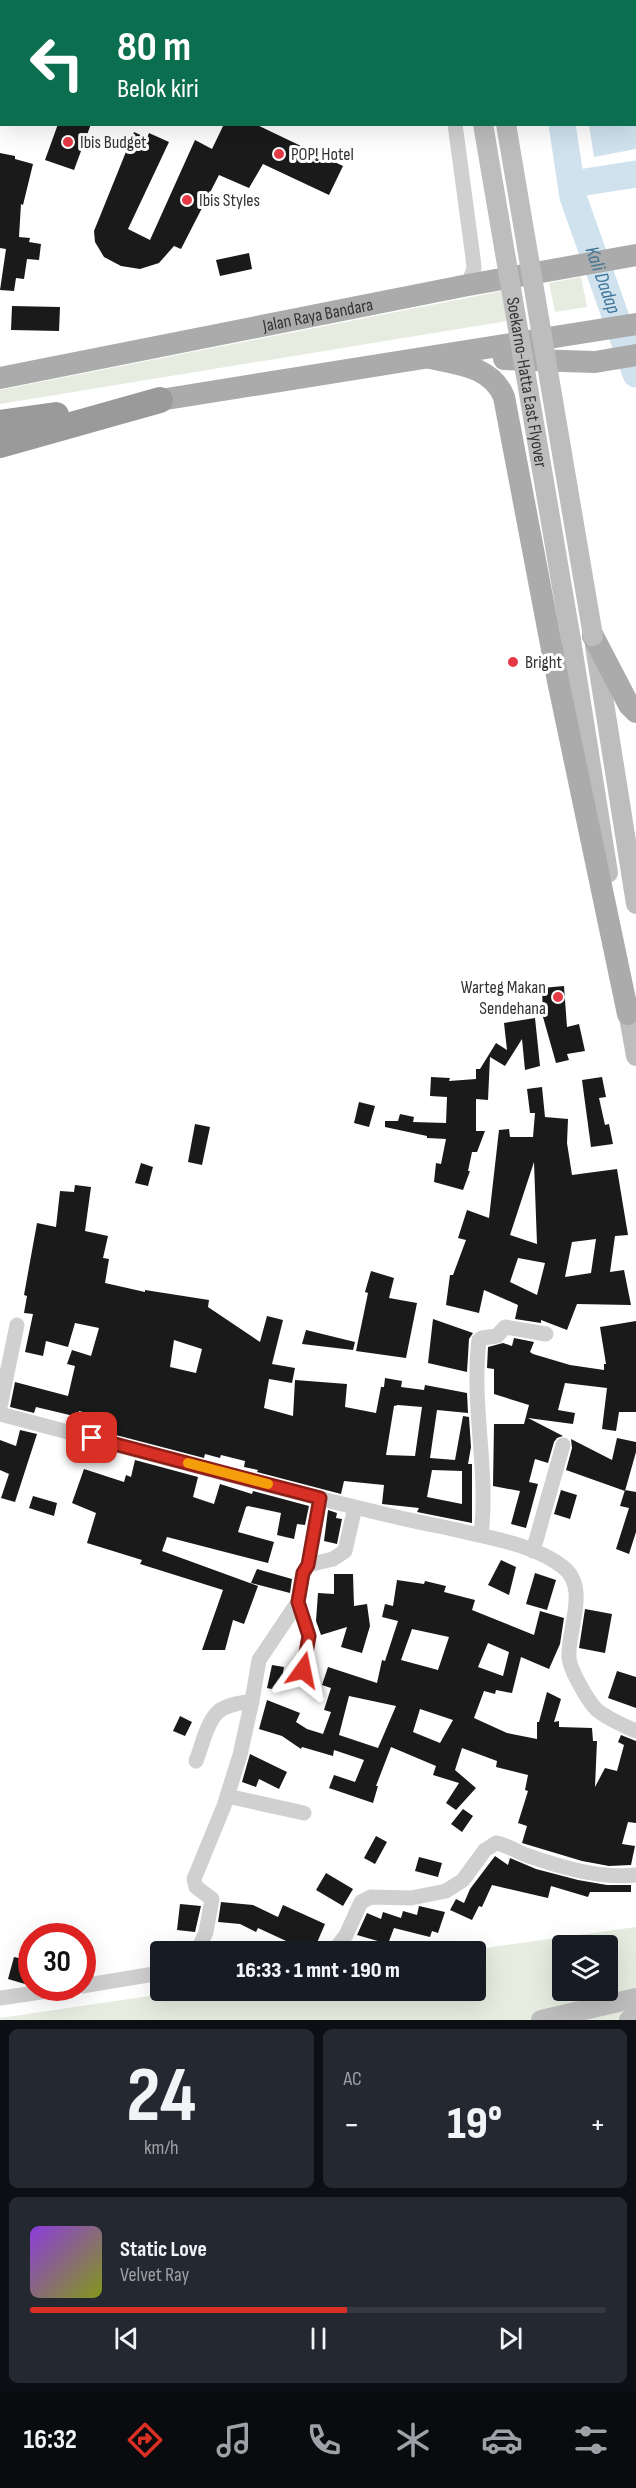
<!DOCTYPE html>
<html lang="id">
<meta charset="utf-8">
<style>
body{margin:0;font-family:"Sofia Sans Condensed",sans-serif;background:#242831;color:#f1f3f6;height:100vh;display:flex;flex-direction:column;font-size:22px;white-space:nowrap}
*{box-sizing:border-box;margin:0}
p{font-size:20px;color:#9ea1a6}
.icon{flex:none;width:33px;height:33px;fill:none;stroke:currentColor;stroke-width:2;stroke-linecap:round;stroke-linejoin:round}
.map{position:relative;height:2020px;overflow:hidden}
.side{display:flex;flex-direction:column;gap:9px;padding:9px;background:#0d0f14;flex:1}
.side>*{flex:none}
.hud{position:absolute;left:0px;top:0px;width:636px;height:126px;box-shadow:0 6px 24px #0002;background:#0b6e4f;color:#fff;overflow:hidden}
.tools{position:absolute;left:552px;top:1935px;display:grid;gap:12px}
.tools a{display:grid;place-items:center;width:66px;height:66px;border-radius:6px;background:#171b24;box-shadow:0 6px 24px #0002;font-size:30px}
.speed{position:absolute;left:18px;top:1923px;display:flex;gap:12px;font-size:30px;font-weight:700;text-align:center}
.speed>*{display:grid;place-content:center;width:78px;height:78px;border-radius:50%;background:#171b24;box-shadow:0 6px 24px #0002;line-height:1}
.speed .limit{border:9px solid #d22;background:#fff;color:#111}
.pin{position:absolute;display:grid;place-items:center;width:51px;height:51px;color:#fff;margin:-26px;border-radius:12px;box-shadow:0 3px 9px #0006}
.me{position:absolute;width:66px;margin:-33px;rotate:12deg;stroke-linejoin:round;filter:drop-shadow(0 0 4px #0008)}
.turn{display:flex;align-items:center;gap:21px;height:126px;padding:0 18px;font-size:27px}
.turn .icon{width:78px;height:78px;stroke-width:2.5}
.turn b{display:block;font-size:42px;line-height:51px}
.big{font-size:45px;font-weight:800;line-height:1.1}
.side .card{flex:1;display:flex;flex-direction:column;justify-content:center;gap:9px;min-width:0;padding:0 21px;border-radius:9px;background:#242831}
.side .dial{align-items:center;gap:0}
.dial b{font-size:78px;line-height:1}
.song{display:flex;align-items:center;gap:18px}
.cover{width:72px;height:72px;border-radius:9px;background:linear-gradient(135deg,hsl(270 70% 55%),hsl(70 70% 35%))}
.played{height:6px;border-radius:3px;background:linear-gradient(90deg,#d93025 55%,#363941 55%)}
.keys{display:flex;justify-content:space-around;direction:ltr}
.heat{display:flex;justify-content:space-between;align-items:center;font-size:33px;direction:ltr}
.side .tiles{flex:1;display:grid;gap:9px;grid-template-columns:1fr 1fr}
.card:last-child{grid-column:span 2}
.trip{position:absolute;left:150px;top:1941px;width:336px;height:60px;border-radius:6px;background:#171b24;box-shadow:0 6px 24px #0002;font-weight:800;line-height:60px;text-align:center}
.menu{display:flex;height:96px;justify-content:space-around;align-items:center;background:#090b0e;color:#9ea1a6}
.menu .icon{width:42px;height:42px}
.menu .current{color:#d93025}
.menu b{font-size:27px;color:#f1f3f6}
.map>svg:first-child{display:block}
.green{fill:#e6ecdf;fill-rule:evenodd}
.water{fill:#cfe2ee}
.lines{fill:none;stroke-linecap:round;stroke-linejoin:round}
.river{stroke:#cfe2ee;stroke-width:27}
.building{fill:#1a1a1a;fill-rule:evenodd}
.street{stroke:#d0d0d0;stroke-width:15}
.secondary{stroke:#bdbdbd;stroke-width:20}
.primary{stroke:#ababab;stroke-width:22}
.highway{stroke:#9a9a9a;stroke-width:26}
.secondary-bridge{stroke:#bdbdbd;stroke-width:20}
.route-casing{stroke:#8d1f18;stroke-width:15}
.route{stroke:#d93025;stroke-width:10}
.slow{stroke:#f59e0b;stroke-width:10}
.poi-dot{fill:#e63946;stroke:#fff;stroke-width:2}
.labels{text-anchor:middle;dominant-baseline:central;stroke-width:6;stroke-linejoin:round;paint-order:stroke}
.poi-label{font-size:18px;fill:#333;stroke:#fff;text-anchor:start}
.street-label{font-size:18px;fill:#333;stroke:#fff}
.water-label{font-size:20px;font-style:italic;fill:#3f7597;stroke:#fff}
</style>
<div class="map">
<svg width="636" height="2020" viewBox="0 0 636 2020">
<rect width="100%" height="100%" fill="#fff"/>
<path class="green" d="M581 277 587 307 555 312 549 283Z
M502 291 507 321 0 404V390Z
M636 1927V2020H0V2018L190 1990H476V1952L463 1951ZM562 1946H608V1990H562Z"/>
<path class="water" d="M570 0H636V149L594 157 589 125 634 124V2Z"/>
<g class="lines">
<g class="river">
<path d="M543 0 544 2"/>
<path id="s1" d="M562 124 573 197 636 374"/>
<path d="M572 184 636 174"/>
</g>
</g>
<path class="building" d="M58 124H91L74 170 45 160Z
M224 124H255L343 166 329 195 263 164 249 188 219 175 181 249 174 246 159 263 140 269 121 266 104 257 95 242 94 231 134 132 147 138 149 133 169 142 128 229 150 240 195 140 212 149Z
M0 153 15 156V159L33 164 23 205 21 204 19 237 30 238 29 242 41 244 39 260 27 259 24 279 16 278 14 291 0 290 6 249 0 248Z
M249 253 252 269 220 276 216 260Z
M12 306 60 307 59 331 11 330Z
M564 986 567 1027 579 1024 585 1051 567 1054 569 1060 556 1063 543 1017 542 988Z
M535 1018 540 1066 525 1070 522 1039 505 1066 490 1057 488 1100 476 1099V1131H485L477 1152H472L468 1171H470L463 1190 434 1182 436 1163 441 1164 446 1139 427 1138V1136L385 1127V1121H398L400 1114 414 1117 413 1122 446 1123 447 1097 430 1096 431 1077 450 1078 449 1081 476 1079V1069H480L496 1043 507 1050 504 1023Z
M602 1077 606 1097 599 1098 605 1125 609 1124 613 1144 591 1147 582 1080Z
M542 1087 545 1117 568 1119 567 1143 572 1175 617 1169 628 1235 615 1236 610 1272 624 1270 631 1305 577 1304 567 1330 541 1320V1323L515 1319 518 1305 484 1290 479 1313 446 1305 450 1275H453L466 1240 458 1238 467 1210 489 1218 499 1130 509 1129 510 1137H533L535 1113H530L527 1089ZM534 1162 537 1244 510 1235ZM596 1239 591 1273 565 1277 572 1242ZM518 1258 545 1263 537 1295 510 1282Z
M359 1102 375 1106 369 1127 354 1123Z
M195 1124 210 1127 202 1165 188 1162Z
M141 1163 153 1167 148 1186 135 1183Z
M75 1185 91 1187 85 1231 108 1236 103 1258 109 1259 105 1283 145 1292V1290L209 1300 208 1307 260 1342 267 1316 283 1320 272 1364 295 1368 292 1383 269 1379 264 1408 293 1416 295 1380 347 1384 345 1407 376 1413 381 1387H384L385 1378 402 1381 401 1387 424 1390 425 1385 467 1393 468 1413 437 1410 430 1458 455 1460 463 1416 469 1417 471 1447 468 1464H472V1523L417 1512 419 1508 382 1504 384 1485 344 1481 341 1494 257 1472 258 1470 244 1467 245 1461 221 1455 220 1458 205 1454 204 1458 112 1434 114 1421 79 1411 78 1417 36 1407 34 1413 10 1407 15 1382 68 1396 75 1366 67 1364 72 1350 91 1356 99 1328 75 1323 68 1347 46 1341 43 1356 25 1352 33 1314 24 1313 27 1296 24 1295 37 1223 56 1227 60 1191 74 1192ZM174 1340 202 1349 196 1373 170 1367ZM398 1405 422 1407 415 1456 386 1455 394 1406ZM432 1470 462 1471V1504L427 1497Z
M371 1271 394 1278 389 1298 417 1303 406 1358 356 1351 368 1293 365 1292Z
M433 1319 473 1333 469 1339 467 1372 428 1363Z
M636 1321V1412H619L616 1431 602 1429 607 1388 565 1383 558 1410 575 1413 573 1424 528 1418 563 1436 557 1438 554 1442 548 1463 535 1459 529 1482 538 1484 526 1528 511 1524 520 1491 493 1486 494 1424H524L529 1405 494 1394V1369L487 1368 488 1347 503 1343 512 1346 514 1338 534 1342 530 1352 533 1354 570 1365 604 1370V1364H606L600 1327Z
M306 1330 355 1342 353 1350 302 1344Z
M20 1430 37 1434 15 1502 1 1498 9 1474 0 1470V1440L16 1446Z
M617 1438 636 1442V1452L625 1491 566 1470 572 1448 571 1439 612 1460Z
M135 1460 198 1477 193 1497 214 1504 220 1484 252 1494 253 1491 309 1506 305 1525 297 1524 294 1539 277 1535 281 1513 248 1506 246 1507 238 1532 274 1542 268 1563 167 1537 162 1551 258 1586 244 1624 233 1620 225 1650H202L223 1590 140 1564 142 1560 87 1543 96 1513 72 1503 84 1469 124 1482 126 1475 131 1477Z
M561 1490 577 1495 570 1519 554 1514Z
M625 1490 636 1492V1532L629 1554 616 1549 629 1508 620 1506Z
M33 1496 57 1503 54 1516 29 1508Z
M328 1510 337 1513 336 1518 342 1519 337 1544 324 1541Z
M501 1560 516 1567 509 1595 488 1585Z
M257 1569 292 1579 290 1593 251 1583Z
M535 1573 556 1580 547 1610 526 1604Z
M334 1574H353L354 1606 367 1604 370 1626 362 1653 341 1647 347 1627 321 1635 316 1621 318 1593 334 1594Z
M397 1580 424 1584 425 1581 446 1586 444 1592 475 1600 472 1610 534 1635 540 1611 564 1618 560 1644 549 1669 521 1657 512 1693 496 1690 495 1694 484 1691 474 1718 507 1733 537 1739V1722H539L547 1692 561 1699 554 1722 559 1721V1727L592 1728 593 1741H597L595 1787 605 1768 617 1771 624 1745 618 1742 621 1735 636 1741V1823L628 1822 622 1844 635 1846 631 1865 609 1866 582 1861 522 1843 527 1826 518 1823 528 1791 525 1790 528 1775 496 1767 497 1761 462 1748 455 1770 476 1788 456 1810 446 1803 459 1783 433 1775 436 1766 391 1747 376 1786H378L373 1803 329 1788 334 1775 355 1782 364 1760 334 1750 333 1756 302 1747 301 1749 282 1736 259 1729 267 1700 300 1713 296 1722 307 1729 323 1734 331 1712 324 1710 331 1688 322 1685 328 1667 377 1683 382 1660 385 1661 398 1621 382 1617 385 1604 393 1606ZM412 1629 449 1637 438 1670 401 1660ZM488 1643 509 1652 503 1676 478 1667ZM349 1696 396 1706 378 1748 339 1735ZM420 1709 453 1720 440 1743 413 1732Z
M585 1609 612 1614 605 1653 579 1648Z
M272 1665 284 1667 280 1691 267 1688Z
M617 1671 636 1677V1708L608 1698Z
M180 1716 192 1722 185 1736 173 1731Z
M250 1754 287 1772 279 1789 259 1779 256 1787 242 1782Z
M463 1809 473 1816 462 1832 451 1824Z
M376 1836 387 1842 375 1864 364 1858Z
M495 1856 508 1865 510 1858 536 1869 578 1880 607 1885H631V1892H590L588 1897 551 1886 548 1898 492 1885 482 1907 479 1906 472 1920 450 1910 456 1899 464 1903 470 1889Z
M419 1857 442 1863 438 1877 415 1871Z
M326 1873 353 1889 343 1906 316 1890Z
M221 1902 253 1905 278 1917 283 1905 325 1924 313 1952H310L258 1928 256 1932 240 1924 218 1922Z
M180 1904 201 1906 195 1932 177 1930Z
M419 1906 445 1912 438 1933 432 1931 430 1937 394 1928 388 1944 357 1935 367 1913 381 1919 383 1912 401 1918 403 1911 417 1915Z
M14 1957 32 1961V1976L27 1974 25 1984 8 1979Z"/>
<g class="lines">
<path class="street" d="M438 0V2
M455 124 473 258 474 268 468 285
M0 1407 17 1325
M0 1414C118 1445 236 1478 355 1507 386 1515 417 1522 448 1528 485 1537 532 1543 563 1567 590 1588 567 1630 569 1658 570 1670 588 1701 596 1709 607 1719 623 1725 636 1731
M481 1535C489 1470 471 1406 479 1340L482 1338 497 1336 505 1327 546 1334
M533 1551 563 1445
M308 1565 333 1559 345 1551 355 1507
M303 1670 309 1636 298 1602 303 1573 308 1565 320 1498
M196 1761C202 1746 207 1721 219 1711 228 1704 242 1703 252 1701
M227 1796 304 1813
M197 1952 206 1932 212 1899 196 1887 194 1879 224 1806 240 1755 252 1701 259 1660 298 1602
M325 1952 337 1947 346 1935 361 1902 371 1897 411 1898 446 1891 463 1880 485 1850 496 1843C508 1845 515 1851 526 1855 560 1867 600 1879 636 1875
M82 1986 160 1973
M0 1998 69 1988"/>
<path class="secondary" d="M462 0V2
M484 0 485 2
M571 640 608 873
M595 646 636 904
M626 1000 636 1056
M541 2020 636 1998
M629 2020 636 2018"/>
<g class="primary">
<path d="M430 358C459 364 492 367 504 397L558 681 628 1014"/>
<path d="M504 359 595 362 636 355"/>
<path id="s2" d="M0 378 468 285 636 255"/>
<path d="M160 400 636 324"/>
<path d="M593 636 629 705 636 712"/>
</g>
<path class="highway" d="M0 423 56 415
M0 445 160 400"/>
<g class="secondary-bridge">
<path id="s3" d="M483 124 571 640"/>
<path d="M506 124 593 636"/>
</g>
</g>
<g class="lines">
<g class="route-casing">
<path id="route" d="M92 1438 320 1498 308 1565 303 1573 298 1602 309 1636 303 1670"/>
</g>
<use href="#route" class="route"/>
<path class="slow" d="M188 1463 268 1484"/>
</g>
<g class="poi-dot">
<circle cx="68" cy="142" r="6"/>
<circle cx="279" cy="154" r="6"/>
<circle cx="187" cy="200" r="6"/>
<circle cx="513" cy="662" r="6"/>
<circle cx="558" cy="997" r="6"/>
</g>
<g class="labels">
<g class="poi-label">
<text x="80" y="142">Ibis Budget</text>
<text x="291" y="154">POP! Hotel</text>
<text x="199" y="200">Ibis Styles</text>
<text x="525" y="662">Bright</text>
<text x="546" y="987" text-anchor="end">Warteg Makan<tspan x="546" dy="21">Sendehana</tspan></text>
</g>
<g class="street-label">
<text stroke="none"><textPath href="#s2" startOffset="324">Jalan Raya Bandara</textPath></text>
<text stroke="none"><textPath href="#s3" startOffset="262">Soekarno-Hatta East Flyover</textPath></text>
</g>
<g class="water-label">
<text stroke="none"><textPath href="#s1" startOffset="162">Kali Dadap</textPath></text>
</g>
</g>
</svg>
<div class="tools">
<a><svg class="icon" aria-label="layers" viewBox="0 0 24 24"><path d="M12 4l9 5-9 5-9-5zM3 14l9 5 9-5"/></svg></a>
</div>
<div class="speed"><div class="limit">30</div></div>
<div class="pin" style="left:92px;top:1438px;background:#d93025"><svg class="icon" aria-label="arrive" viewBox="0 0 24 24"><path d="M6 21V4h12l-3 4 3 4H6"/></svg></div>
<svg class="me" style="left:303px;top:1670px" viewBox="-20 -20 40 40"><path d="M0-17L14 15 0 8-14 15z" fill="#d93025" stroke="#fff" stroke-width="4"/></svg>
<div class="trip">16:33 · 1 mnt · 190 m</div>
<div class="hud">
<div class="turn"><svg class="icon" aria-label="left" viewBox="0 0 24 24"><path d="M17 20v-9H6M10 6l-5 5 5 5"/></svg><div><b>80 m</b>Belok kiri</div></div>
</div>
</div>
<section class="side">
<div class="tiles">
<div class="card dial"><b>24</b><p>km/h</p></div>
<div class="card"><p>AC</p>
<div class="heat"><a>−</a><b class="big">19°</b><a>+</a></div>
</div>
<div class="card">
<div class="song"><i class="cover"></i><div><b>Static Love</b><p>Velvet Ray</p></div></div>
<div class="played"></div>
<div class="keys"><svg class="icon" aria-label="previous" viewBox="0 0 24 24"><path d="M18 5L8 12l10 7zM5 5v14"/></svg><svg class="icon" aria-label="pause" viewBox="0 0 24 24"><path d="M8 5v14M16 5v14"/></svg><svg class="icon" aria-label="next" viewBox="0 0 24 24"><path d="M6 5l10 7-10 7zM19 5v14"/></svg></div>
</div>
</div>
</section>
<nav class="menu">
<b>16:32</b>
<svg class="icon current" aria-label="directions" viewBox="0 0 24 24"><path d="M12 3l9 9-9 9-9-9zM9 14v-3h6M13 9l2 2-2 2"/></svg>
<svg class="icon" aria-label="music" viewBox="0 0 24 24"><path d="M9 18V5l10-2v13"/><circle cx="6" cy="18" r="3"/><circle cx="16" cy="16" r="3"/></svg>
<svg class="icon" aria-label="phone" viewBox="0 0 24 24"><path d="M5 4h4l2 5-3 2q2 4 5 5l2-3 5 2v4C11 20 4 13 5 4z"/></svg>
<svg class="icon" aria-label="climate" viewBox="0 0 24 24"><path d="M12 3v18M4 7l16 10M4 17L20 7"/></svg>
<svg class="icon" aria-label="car" viewBox="0 0 24 24"><path d="M5 17H2v-5l4-1 3-4h7l3 4 3 1v5h-3M9 17h6M6 11h13"/><circle cx="7" cy="17" r="2"/><circle cx="17" cy="17" r="2"/></svg>
<svg class="icon" aria-label="filters" viewBox="0 0 24 24"><path d="M4 7h16M4 17h16"/><circle cx="9" cy="7" r="2"/><circle cx="15" cy="17" r="2"/></svg>
</nav>
